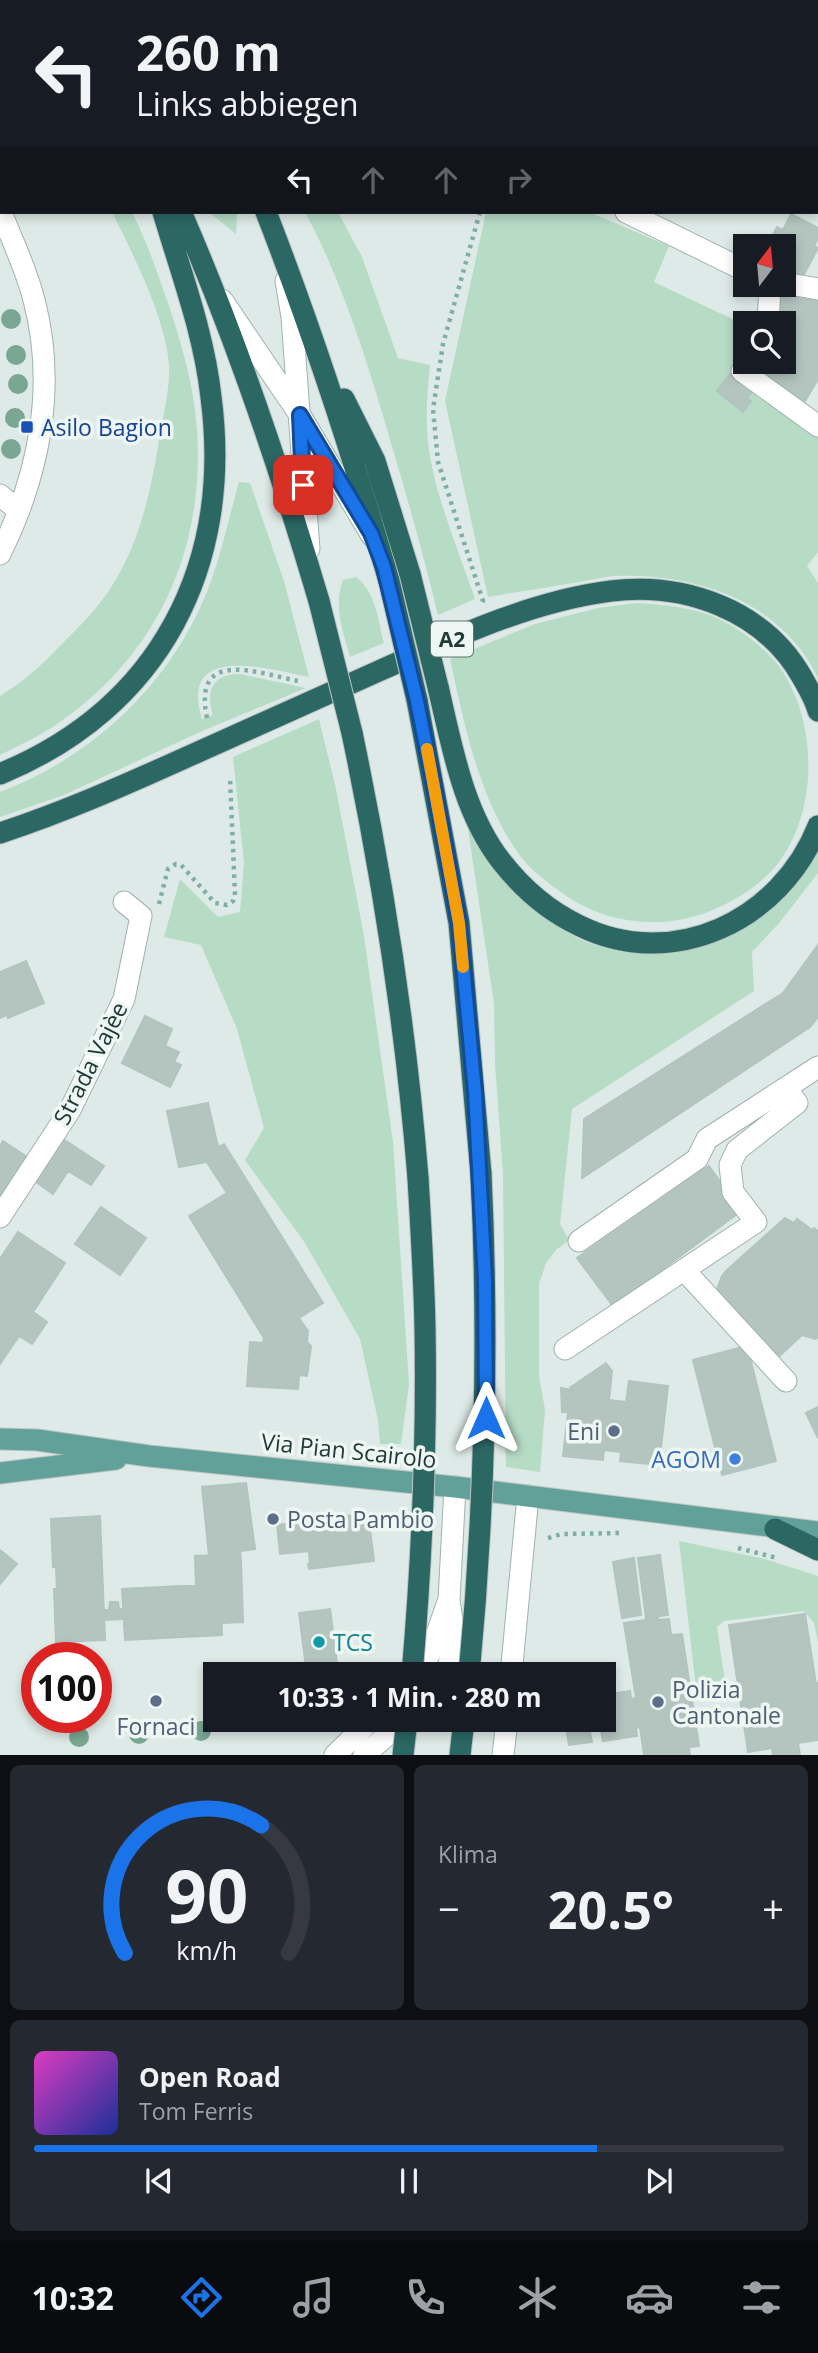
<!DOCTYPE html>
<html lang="de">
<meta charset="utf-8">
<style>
body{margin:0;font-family:"Open Sans",sans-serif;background:#242831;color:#f1f3f6;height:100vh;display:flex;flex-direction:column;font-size:26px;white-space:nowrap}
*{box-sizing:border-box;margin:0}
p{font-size:23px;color:#9ea1a6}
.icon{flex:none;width:38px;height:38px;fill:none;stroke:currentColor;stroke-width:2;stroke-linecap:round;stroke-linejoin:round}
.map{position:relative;height:1755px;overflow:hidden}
.details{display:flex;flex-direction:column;gap:10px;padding:10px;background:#0d0f14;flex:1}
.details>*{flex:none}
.hud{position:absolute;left:0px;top:0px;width:819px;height:214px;box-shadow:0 4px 10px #0003;background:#171b24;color:#f1f3f6;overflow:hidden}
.needle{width:46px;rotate:16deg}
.controls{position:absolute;left:733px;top:234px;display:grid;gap:14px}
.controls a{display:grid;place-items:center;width:63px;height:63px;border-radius:0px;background:#171b24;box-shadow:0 4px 10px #0003;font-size:35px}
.speed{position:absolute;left:21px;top:1642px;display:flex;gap:14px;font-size:35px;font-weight:700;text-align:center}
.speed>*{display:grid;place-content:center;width:91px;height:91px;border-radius:50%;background:#171b24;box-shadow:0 4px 10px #0003;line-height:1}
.speed .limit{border:10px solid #d22;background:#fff;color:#111}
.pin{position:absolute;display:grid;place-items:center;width:60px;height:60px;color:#fff;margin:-30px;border-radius:14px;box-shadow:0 4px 10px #0006}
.me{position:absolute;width:77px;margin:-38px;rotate:0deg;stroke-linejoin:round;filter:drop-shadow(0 0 5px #0008)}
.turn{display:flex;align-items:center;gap:24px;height:147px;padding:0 21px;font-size:32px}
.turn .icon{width:91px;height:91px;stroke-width:2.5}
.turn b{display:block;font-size:49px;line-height:60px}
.lanes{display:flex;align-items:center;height:66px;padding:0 21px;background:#0003;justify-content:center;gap:35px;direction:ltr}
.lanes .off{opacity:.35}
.big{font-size:52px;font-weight:700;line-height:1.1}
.details .tile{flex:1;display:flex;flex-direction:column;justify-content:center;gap:10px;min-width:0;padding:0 24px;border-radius:10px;background:#242831}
.details .dial{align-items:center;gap:0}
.dial svg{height:182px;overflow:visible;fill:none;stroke:#363941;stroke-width:7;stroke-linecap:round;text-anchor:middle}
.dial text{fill:#f1f3f6;stroke:none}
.song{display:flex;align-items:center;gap:21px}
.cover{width:84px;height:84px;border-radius:10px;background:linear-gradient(135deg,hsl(310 70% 55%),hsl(230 70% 35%))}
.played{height:7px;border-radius:4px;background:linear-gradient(90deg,#1a73e8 75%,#363941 75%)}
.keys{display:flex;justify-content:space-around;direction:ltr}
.heat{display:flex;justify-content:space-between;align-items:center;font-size:38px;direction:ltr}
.details .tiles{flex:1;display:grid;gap:10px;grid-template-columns:1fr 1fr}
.tile:last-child{grid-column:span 2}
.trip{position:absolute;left:203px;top:1662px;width:413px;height:70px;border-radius:0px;background:#171b24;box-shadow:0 4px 10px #0003;font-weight:700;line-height:70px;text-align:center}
.dock{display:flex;height:112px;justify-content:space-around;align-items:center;background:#090b0e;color:#9ea1a6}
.dock .icon{width:49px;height:49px}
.dock .selected{color:#1a73e8}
.dock b{font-size:32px;color:#f1f3f6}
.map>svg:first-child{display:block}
.green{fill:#b6dcc6}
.building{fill:#b4c5c0;stroke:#b1c4bf;stroke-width:2}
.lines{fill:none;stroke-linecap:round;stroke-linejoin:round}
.highway-tunnel{stroke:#b8c7c4;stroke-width:21;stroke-dasharray:21 10;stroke-linecap:butt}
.minor-casing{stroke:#a1b2af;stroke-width:23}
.major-casing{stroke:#bcc4c3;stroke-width:23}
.highway-casing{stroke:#bcc4c3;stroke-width:23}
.path{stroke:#7eaea6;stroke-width:4.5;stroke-dasharray:3.5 5;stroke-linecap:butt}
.minor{stroke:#fff;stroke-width:21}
.major{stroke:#62a199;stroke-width:21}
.highway{stroke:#2b6763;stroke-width:21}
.highway-bridge-casing{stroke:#bcc4c3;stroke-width:23;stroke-linecap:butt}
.highway-bridge{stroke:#2b6763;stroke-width:21}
.tree{fill:#7aa793}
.route-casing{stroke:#114b97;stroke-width:18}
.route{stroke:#1a73e8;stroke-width:12}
.slow{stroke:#f59e0b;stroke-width:12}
.transit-dot{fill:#1a4fb4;stroke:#eff7f4;stroke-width:2.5}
.service-dot{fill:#5c6f8a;stroke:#eff7f4;stroke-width:2.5}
.shop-dot{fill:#3f7fe0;stroke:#eff7f4;stroke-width:2.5}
.culture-dot{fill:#0f9aa8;stroke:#eff7f4;stroke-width:2.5}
.labels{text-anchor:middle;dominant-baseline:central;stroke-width:7;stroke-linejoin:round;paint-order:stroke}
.shield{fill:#eff7f4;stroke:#5e7370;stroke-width:2}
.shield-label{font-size:21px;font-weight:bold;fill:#203a37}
.transit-label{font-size:23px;fill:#164399;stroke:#eff7f4;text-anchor:start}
.street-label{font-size:23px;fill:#203a37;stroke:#eff7f4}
.service-label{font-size:23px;fill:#4e5e75;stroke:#eff7f4;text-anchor:start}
.shop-label{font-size:23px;fill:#366cbe;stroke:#eff7f4;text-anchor:end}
.culture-label{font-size:23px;fill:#0d838f;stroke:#eff7f4;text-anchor:start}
</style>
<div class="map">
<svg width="818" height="1755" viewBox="0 0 818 1755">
<rect width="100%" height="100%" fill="#deeae7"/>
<path class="green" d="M0 0H74L70 2H2V60L0 64Z
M126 0H287L289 2H122Z
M324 0H498L499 2H326Z
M112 212H132C147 242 158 274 169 306 182 345 194 388 197 429 205 548 159 653 60 722 42 735 20 745 0 755V696C23 682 42 665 61 645 78 628 96 610 110 589 140 544 152 487 160 434 164 412 170 388 169 365 166 319 133 254 112 212Z
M209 212H237L236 234Z
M305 212H338L362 257 398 358 430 365C427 393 425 422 429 450 436 498 459 552 475 599L438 615C424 557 408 500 391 443 368 364 344 285 305 212Z
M486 212H589L669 246 654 282 745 325 746 362 818 426V552L807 566 818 583V678C781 601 696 573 615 576 601 577 587 581 573 583 544 588 516 592 488 597L445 401Z
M239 482 250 483 284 581 309 677C269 669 178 642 202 719L213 715C205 690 213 674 240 674L306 688 200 732 64 795 0 817V792C90 758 166 688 204 599 220 562 228 520 239 482Z
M356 577C376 592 378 620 384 643L350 657C343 631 333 606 343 580Z
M636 603C669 605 703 608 732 626 752 638 770 653 783 672 818 727 818 814 776 866 748 898 702 920 660 922 625 923 594 915 565 895 549 884 533 872 521 857 479 800 465 727 450 659L535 624 598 608Z
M319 719 336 789 364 936 393 1142 409 1384 401 1444H380L378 1420 360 1339 305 1243 245 1160 264 1128 237 1029 201 945 164 937 180 879 218 917 240 912 244 863 233 757Z
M470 828C495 861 517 900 553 924 643 986 773 947 818 848V873L780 922 752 952 754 991 572 1109 560 1224 569 1240 556 1250 546 1263 539 1284V1376L545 1410 540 1472 506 1467 503 1174 495 1064 494 1004 468 829Z
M679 1541 765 1559 818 1576V1642L814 1623 804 1611 724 1621 717 1627 727 1696 697 1697Z"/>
<path class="building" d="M791 214 818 228V238L814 246 818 248 802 278 784 269V247H767L777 227 783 230Z
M775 295 818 301V337L815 344 784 338V324H773Z
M818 337V357L810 354Z
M784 338 815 344 810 354 818 357V379L805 401 754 367 757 362H784Z
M733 370 756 387 747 398 751 401 743 412 717 391Z
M818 945V1017L810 1027 582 1178 584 1119 783 993Z
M26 961 44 1003 8 1018 7 1015 0 1018V972Z
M145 1016 172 1029 165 1046 179 1052 174 1062 181 1065 170 1087 122 1063Z
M208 1103 218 1147 203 1156 206 1162 179 1167 167 1111Z
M60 1137 104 1166 91 1185 68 1171 53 1194 32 1179Z
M3 1141 27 1157 0 1197V1146Z
M224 1144 323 1303 299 1318 308 1331 307 1342 311 1346 307 1376 299 1375 298 1389 247 1386 250 1342 263 1343 264 1338 189 1216 227 1193 203 1156Z
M709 1166 741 1211 613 1306 577 1258Z
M101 1207 146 1238 120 1275 75 1244Z
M785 1218 794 1223 797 1219 812 1230 814 1228 818 1231V1336L816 1339 802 1335 776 1359 716 1292 722 1276 727 1270Z
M18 1232 65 1263 33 1312 47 1322 32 1344 19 1336 0 1364V1259Z
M747 1346 776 1461 722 1475 693 1360Z
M606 1363 612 1371 610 1391 571 1387Z
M629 1381 668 1386 659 1465 620 1461 621 1452 604 1450 603 1460 563 1456 571 1387 610 1391 609 1400 626 1402Z
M561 1388 571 1390 568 1412H562Z
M818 1407V1438L806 1413Z
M246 1483 255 1549 240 1551 241 1561 216 1562V1555L209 1556 202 1487Z
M368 1514 374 1561 309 1569 308 1564H310L306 1519Z
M100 1516 105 1640 56 1642 54 1589H57L56 1567H53L51 1519Z
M306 1522 309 1551 280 1554 277 1525Z
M0 1550 17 1564 0 1584Z
M216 1555V1562L241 1561 243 1622 222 1623 220 1584 196 1585 195 1556Z
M660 1555 668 1615 646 1618 638 1558Z
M634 1558 641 1615 622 1618 613 1562Z
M220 1584 222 1635 125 1640 122 1589Z
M110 1602H118L119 1609H124V1619L104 1620V1610H109Z
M330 1609 338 1672 307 1675 299 1613Z
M805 1614 816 1684 818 1683V1740L798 1743 800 1755H773L772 1748 748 1752 729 1625Z
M658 1618 659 1620 669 1619 671 1635 682 1634 699 1746 689 1747 690 1755H644L640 1727 636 1728 637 1736 603 1741 600 1725 589 1727 592 1742 569 1745 565 1720H604V1695L630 1691 631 1699 636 1698 624 1623Z"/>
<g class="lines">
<path class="highway-tunnel" d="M79 0 80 2
M172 0 173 2"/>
<g class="minor-casing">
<path id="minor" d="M305 0 307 2
M97 2 101 0
M648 2 655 0
M0 88 2 84
M0 210C12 240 26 268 34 300 57 387 39 475 0 554
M626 212 746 271
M286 281 292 317 309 549
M784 283 818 289
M222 300 300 415 372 536
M768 324 770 285
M748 362 742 371 818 426
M0 495 19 511
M0 1217 70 1110 124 999 141 916 124 902
M579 1241 697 1159 707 1139 818 1067
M684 1270 786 1381
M565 1349 756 1222 733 1192 730 1165 737 1150 797 1103 786 1088
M419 1675 430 1653 448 1602
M446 1675 455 1641 449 1600 455 1487
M511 1675 528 1496
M335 1755 371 1720
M364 1755 405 1720
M503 1755 507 1720"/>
</g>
<g class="major-casing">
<path id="major" d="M0 1439 37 1440 149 1456 455 1487 818 1532
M0 1473 116 1459"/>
</g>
<g class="highway-casing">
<path id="highway" d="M181 212C236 338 280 469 319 601
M266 212C313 333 353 456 389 581
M344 399 375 461 410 574
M438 687C452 746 463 812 501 861 522 888 547 910 578 925 673 973 781 920 818 826
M417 700 459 923 481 1174
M352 733C383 880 406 1028 418 1178
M0 774C160 708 233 566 211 397 204 333 181 273 163 212
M0 833C64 812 125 785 187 757 251 728 316 699 381 670 453 638 531 601 611 591 685 582 764 610 802 677 808 688 815 699 818 711
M775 1529 818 1550
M460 1755 464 1720"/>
</g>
<path class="path" d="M377 0 378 2
M480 212 443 344 433 409 438 462 483 601 480 603
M207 718C192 647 258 673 298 681
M159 904 168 869 176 864 181 865 215 903 227 905 233 901 235 895 230 777
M548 1538 562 1534 622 1533
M738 1548 777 1558"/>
<use href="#minor" class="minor"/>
<use href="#major" class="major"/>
<use href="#highway" class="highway"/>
<g class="highway-bridge-casing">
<path id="highway-bridge" d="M410 574 438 687
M389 581 417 700
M319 601 352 733
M412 1675C422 1559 427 1444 425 1328 424 1278 421 1228 418 1178
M469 1675C485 1508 489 1342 481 1174
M403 1755 407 1720"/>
</g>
<use href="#highway-bridge" class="highway-bridge"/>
</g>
<g class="tree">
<circle cx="11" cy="319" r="10"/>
<circle cx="16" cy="355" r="10"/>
<circle cx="18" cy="384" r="10"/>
<circle cx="15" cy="418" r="10"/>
<circle cx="11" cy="449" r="10"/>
<circle cx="201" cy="1731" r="10"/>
<circle cx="139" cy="1734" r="10"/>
<circle cx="79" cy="1737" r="10"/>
</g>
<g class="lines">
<g class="route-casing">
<path id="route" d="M303 485 300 415 371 533 384 567 417 701 434 787 459 923 475 1092 485 1280 486 1418"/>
</g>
<use href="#route" class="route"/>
<path class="slow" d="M427 749 459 923 463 967"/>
</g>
<rect class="transit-dot" x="20" y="420" width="14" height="14" rx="3.5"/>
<g class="service-dot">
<circle cx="614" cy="1431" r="7"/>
<circle cx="273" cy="1519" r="7"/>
<circle cx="156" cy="1701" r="7"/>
<circle cx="658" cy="1702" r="7"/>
</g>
<circle class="shop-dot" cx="735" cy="1459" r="7"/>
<circle class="culture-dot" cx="319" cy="1642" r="7"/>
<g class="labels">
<rect class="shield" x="431" y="621.5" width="42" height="35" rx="5"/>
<g class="shield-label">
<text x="452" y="639">A2</text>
</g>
<g class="transit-label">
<text x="41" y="427">Asilo Bagion</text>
</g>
<g class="street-label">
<text transform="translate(90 1063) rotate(-63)">Strada Vajèe</text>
<text transform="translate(349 1450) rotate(6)">Via Pian Scairolo</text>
</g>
<g class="service-label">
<text x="600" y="1431" text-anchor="end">Eni</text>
<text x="287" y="1519">Posta Pambio</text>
<text x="672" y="1689">Polizia<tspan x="672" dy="26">Cantonale</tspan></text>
<text x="156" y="1726" text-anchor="middle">Fornaci</text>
</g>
<g class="shop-label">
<text x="721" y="1459">AGOM</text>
</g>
<g class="culture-label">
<text x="333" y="1642">TCS</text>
</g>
</g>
</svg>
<div class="controls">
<a><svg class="needle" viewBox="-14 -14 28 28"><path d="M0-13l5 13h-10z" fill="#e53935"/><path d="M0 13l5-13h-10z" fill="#9ea1a6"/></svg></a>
<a><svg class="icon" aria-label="search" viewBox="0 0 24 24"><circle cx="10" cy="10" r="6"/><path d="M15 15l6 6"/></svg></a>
</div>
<div class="speed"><div class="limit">100</div></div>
<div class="pin" style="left:303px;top:485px;background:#d93025"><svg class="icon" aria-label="arrive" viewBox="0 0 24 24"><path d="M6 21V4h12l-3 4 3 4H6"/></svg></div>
<svg class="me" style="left:486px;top:1418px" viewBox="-20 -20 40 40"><path d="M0-17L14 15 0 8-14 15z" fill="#1a73e8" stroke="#fff" stroke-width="4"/></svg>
<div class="trip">10:33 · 1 Min. · 280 m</div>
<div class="hud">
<div class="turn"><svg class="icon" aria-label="left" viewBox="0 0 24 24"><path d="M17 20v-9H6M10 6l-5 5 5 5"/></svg><div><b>260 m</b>Links abbiegen</div></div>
<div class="lanes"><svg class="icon" aria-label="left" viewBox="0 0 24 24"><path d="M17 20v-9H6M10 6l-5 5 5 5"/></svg><svg class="icon off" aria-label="ahead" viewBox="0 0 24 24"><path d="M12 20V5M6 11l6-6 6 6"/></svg><svg class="icon off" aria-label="ahead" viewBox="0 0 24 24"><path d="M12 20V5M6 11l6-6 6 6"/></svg><svg class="icon off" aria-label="right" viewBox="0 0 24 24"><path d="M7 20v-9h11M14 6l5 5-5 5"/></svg></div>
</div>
</div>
<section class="details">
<div class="tiles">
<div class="tile dial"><svg viewBox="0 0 100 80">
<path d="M14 69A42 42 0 1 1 86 69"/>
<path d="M14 69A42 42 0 0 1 74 13" stroke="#1a73e8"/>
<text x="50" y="56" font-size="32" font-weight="700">90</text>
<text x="50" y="72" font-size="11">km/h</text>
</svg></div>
<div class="tile"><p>Klima</p>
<div class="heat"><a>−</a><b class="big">20.5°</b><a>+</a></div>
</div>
<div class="tile">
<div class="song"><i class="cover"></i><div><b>Open Road</b><p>Tom Ferris</p></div></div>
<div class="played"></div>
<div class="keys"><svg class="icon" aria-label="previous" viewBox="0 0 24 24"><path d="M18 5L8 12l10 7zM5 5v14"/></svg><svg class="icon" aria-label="pause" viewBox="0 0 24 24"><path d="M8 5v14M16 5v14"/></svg><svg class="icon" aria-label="next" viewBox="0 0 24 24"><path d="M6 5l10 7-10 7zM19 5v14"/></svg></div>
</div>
</div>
</section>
<nav class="dock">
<b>10:32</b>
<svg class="icon selected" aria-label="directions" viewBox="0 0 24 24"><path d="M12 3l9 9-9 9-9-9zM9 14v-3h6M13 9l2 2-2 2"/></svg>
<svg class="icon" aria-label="music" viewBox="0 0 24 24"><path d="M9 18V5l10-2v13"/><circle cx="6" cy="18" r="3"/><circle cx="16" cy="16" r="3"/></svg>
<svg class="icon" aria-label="phone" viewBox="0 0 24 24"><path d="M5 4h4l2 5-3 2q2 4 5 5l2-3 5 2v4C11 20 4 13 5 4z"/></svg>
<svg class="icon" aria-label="climate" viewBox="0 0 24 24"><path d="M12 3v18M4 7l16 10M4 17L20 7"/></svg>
<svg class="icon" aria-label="car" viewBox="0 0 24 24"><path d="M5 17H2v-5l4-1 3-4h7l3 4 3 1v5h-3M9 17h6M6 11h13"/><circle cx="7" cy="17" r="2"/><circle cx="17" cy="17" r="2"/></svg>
<svg class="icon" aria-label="filters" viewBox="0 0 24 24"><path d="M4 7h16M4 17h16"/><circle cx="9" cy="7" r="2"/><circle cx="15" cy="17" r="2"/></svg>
</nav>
